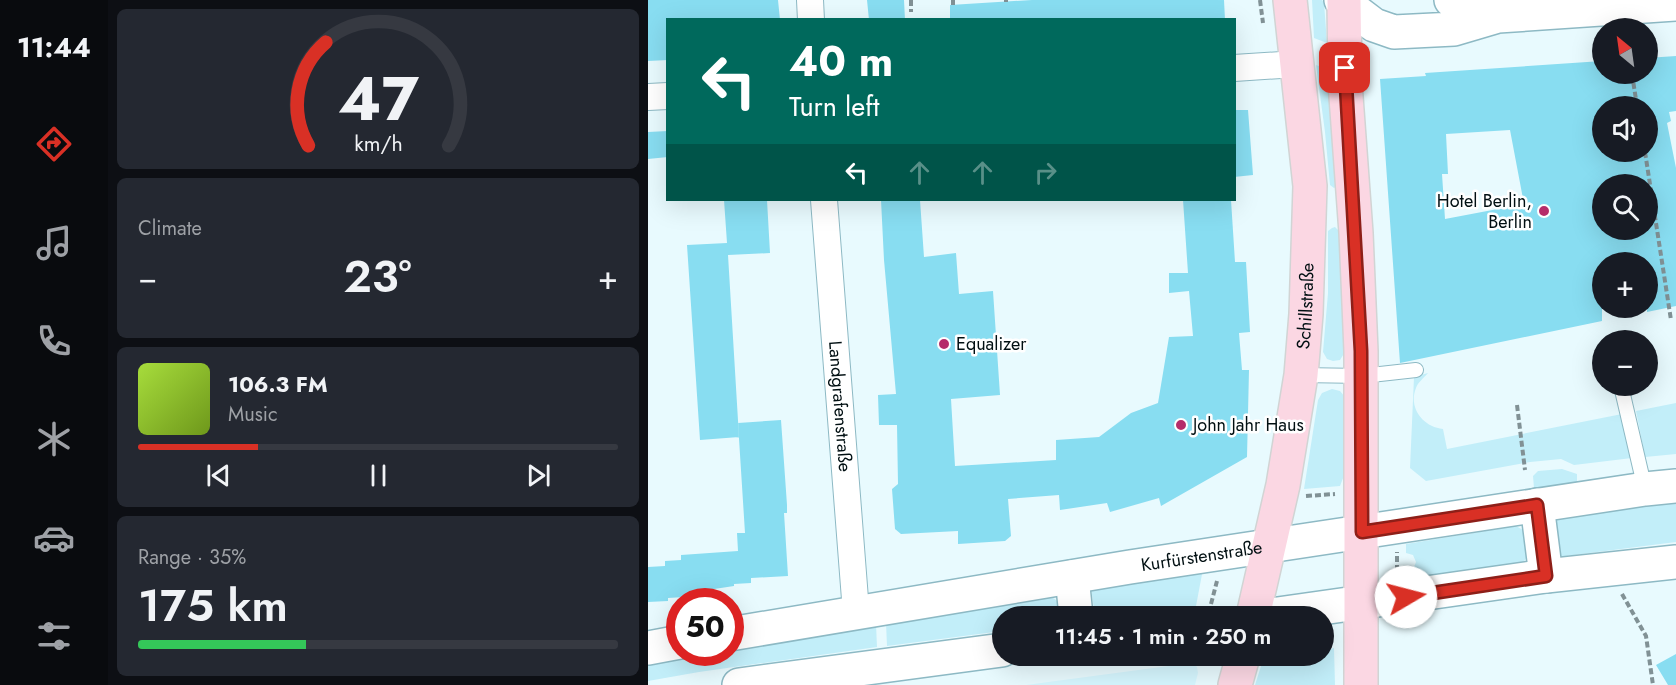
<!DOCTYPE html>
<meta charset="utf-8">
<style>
body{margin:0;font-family:Jost,sans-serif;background:#242831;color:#f1f3f6;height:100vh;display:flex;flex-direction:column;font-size:22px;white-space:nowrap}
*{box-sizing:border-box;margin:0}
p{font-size:20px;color:#9ea1a6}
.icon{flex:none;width:33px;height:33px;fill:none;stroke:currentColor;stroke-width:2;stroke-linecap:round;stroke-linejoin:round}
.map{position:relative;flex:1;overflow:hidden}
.side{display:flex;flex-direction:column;gap:9px;padding:9px;background:#0d0f14;width:540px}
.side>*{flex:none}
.banner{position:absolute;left:18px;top:18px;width:570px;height:183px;border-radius:0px;box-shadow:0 6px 24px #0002;background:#00695c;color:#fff;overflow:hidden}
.needle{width:39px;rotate:331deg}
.buttons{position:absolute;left:944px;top:18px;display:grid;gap:12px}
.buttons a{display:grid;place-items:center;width:66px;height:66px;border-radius:50%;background:#171b24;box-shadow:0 6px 24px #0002;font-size:30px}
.speed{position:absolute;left:18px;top:588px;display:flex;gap:12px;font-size:30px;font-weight:700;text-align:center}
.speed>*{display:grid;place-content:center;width:78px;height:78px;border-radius:50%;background:#171b24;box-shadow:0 6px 24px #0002;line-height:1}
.speed .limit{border:9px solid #d22;background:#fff;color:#111}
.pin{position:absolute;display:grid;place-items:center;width:51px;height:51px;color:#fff;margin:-26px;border-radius:12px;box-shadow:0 3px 9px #0006}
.me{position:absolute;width:66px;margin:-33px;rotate:82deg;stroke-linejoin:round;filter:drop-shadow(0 0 4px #0008)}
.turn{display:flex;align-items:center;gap:21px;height:126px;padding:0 24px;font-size:27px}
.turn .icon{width:78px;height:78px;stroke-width:2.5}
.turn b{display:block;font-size:42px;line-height:51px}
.lanes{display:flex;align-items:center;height:57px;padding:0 24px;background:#0003;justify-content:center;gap:30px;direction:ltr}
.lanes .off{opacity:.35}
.big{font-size:45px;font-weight:600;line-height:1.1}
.side .widget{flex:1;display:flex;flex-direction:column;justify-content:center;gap:9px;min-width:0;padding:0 21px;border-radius:9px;background:#242831}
.side .dial{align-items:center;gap:0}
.dial svg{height:156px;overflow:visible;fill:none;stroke:#363941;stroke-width:7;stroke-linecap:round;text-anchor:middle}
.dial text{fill:#f1f3f6;stroke:none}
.song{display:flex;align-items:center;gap:18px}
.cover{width:72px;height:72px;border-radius:9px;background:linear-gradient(135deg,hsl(80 70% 55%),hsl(80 70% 35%))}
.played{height:6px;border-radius:3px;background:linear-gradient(90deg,#d93025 25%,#363941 25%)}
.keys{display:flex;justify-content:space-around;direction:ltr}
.heat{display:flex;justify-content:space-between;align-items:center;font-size:33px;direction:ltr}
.charge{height:9px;border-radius:4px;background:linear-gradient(90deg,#34c759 35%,#363941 0)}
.trip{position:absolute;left:344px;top:606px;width:342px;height:60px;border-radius:30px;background:#171b24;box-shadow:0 6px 24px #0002;font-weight:600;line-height:60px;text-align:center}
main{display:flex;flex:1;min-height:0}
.menu{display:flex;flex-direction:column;width:108px;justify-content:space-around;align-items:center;background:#090b0e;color:#9ea1a6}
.menu .icon{width:42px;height:42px}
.menu .on{color:#d93025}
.menu b{font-size:27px;color:#f1f3f6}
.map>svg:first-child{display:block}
.built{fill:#d5f6fe}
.green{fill:#c2eef9}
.building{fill:#88ddf1;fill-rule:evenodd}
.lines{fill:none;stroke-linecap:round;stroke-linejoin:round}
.service-casing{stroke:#8db9c4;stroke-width:16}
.minor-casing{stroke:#8db9c4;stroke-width:28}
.tertiary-casing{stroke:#8db9c4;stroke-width:36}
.secondary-casing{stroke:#8db9c4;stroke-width:36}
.primary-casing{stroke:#d1d4d4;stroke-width:36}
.path{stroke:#819195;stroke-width:4;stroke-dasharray:6 3;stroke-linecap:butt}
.service{stroke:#fff;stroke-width:14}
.minor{stroke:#fff;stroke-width:26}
.tertiary{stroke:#fff;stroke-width:33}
.secondary{stroke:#fff;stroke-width:33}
.primary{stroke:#fbd7e3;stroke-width:33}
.route-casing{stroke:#8d1f18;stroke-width:15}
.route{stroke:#d93025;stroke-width:10}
.poi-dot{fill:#b52c6a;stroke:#fff;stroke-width:2}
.labels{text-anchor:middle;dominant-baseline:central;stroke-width:5;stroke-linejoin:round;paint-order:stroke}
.poi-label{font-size:18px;fill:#010f12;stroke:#fff;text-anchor:start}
.street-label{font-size:18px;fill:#010f12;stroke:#fff}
</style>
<main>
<nav class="menu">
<b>11:44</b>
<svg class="icon on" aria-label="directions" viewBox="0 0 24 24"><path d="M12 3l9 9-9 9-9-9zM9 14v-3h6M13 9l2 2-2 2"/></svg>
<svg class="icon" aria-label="music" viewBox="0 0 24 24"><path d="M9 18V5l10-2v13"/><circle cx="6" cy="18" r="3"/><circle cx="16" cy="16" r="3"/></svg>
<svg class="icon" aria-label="phone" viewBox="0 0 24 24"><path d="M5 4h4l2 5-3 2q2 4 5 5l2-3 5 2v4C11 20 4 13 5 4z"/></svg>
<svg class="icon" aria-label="climate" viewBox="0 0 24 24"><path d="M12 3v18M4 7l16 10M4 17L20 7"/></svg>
<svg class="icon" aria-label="car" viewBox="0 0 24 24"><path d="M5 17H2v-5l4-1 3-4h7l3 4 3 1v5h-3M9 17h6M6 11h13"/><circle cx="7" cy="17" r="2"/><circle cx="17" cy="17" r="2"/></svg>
<svg class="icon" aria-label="filters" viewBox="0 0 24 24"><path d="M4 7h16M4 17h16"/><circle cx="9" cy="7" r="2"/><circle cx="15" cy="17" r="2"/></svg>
</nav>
<section class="side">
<div class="widget dial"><svg viewBox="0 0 100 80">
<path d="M14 69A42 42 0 1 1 86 69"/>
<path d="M14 69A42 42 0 0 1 23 16" stroke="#d93025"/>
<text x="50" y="56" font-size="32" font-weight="700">47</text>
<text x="50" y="72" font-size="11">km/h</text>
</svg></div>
<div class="widget"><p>Climate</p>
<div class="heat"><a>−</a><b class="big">23°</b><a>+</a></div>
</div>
<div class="widget">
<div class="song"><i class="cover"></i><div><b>106.3 FM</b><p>Music</p></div></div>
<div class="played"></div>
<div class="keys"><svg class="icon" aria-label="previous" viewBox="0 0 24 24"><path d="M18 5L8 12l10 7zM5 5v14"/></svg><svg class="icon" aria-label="pause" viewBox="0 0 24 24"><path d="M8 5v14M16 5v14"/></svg><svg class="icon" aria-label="next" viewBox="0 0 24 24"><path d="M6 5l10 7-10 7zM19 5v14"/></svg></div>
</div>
<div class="widget"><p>Range · 35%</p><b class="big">175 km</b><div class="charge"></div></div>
</section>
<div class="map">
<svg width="1028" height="685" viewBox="0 0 1028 685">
<rect width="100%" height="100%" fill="#e8fafe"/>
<path class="built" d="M543 663 549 667 550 673 547 685H378Z"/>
<path class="green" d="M664 0H674L676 3 679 43 666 38Z
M668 65 681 70 689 186 686 188 682 185 677 132Z
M687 227 692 232 697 352 692 360 685 361 679 359 675 352 680 293V231L684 228Z
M780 373C776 378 770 382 768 388 760 408 775 427 795 429L799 449 974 414 984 458 926 465 913 459 882 462 778 481 762 468 766 377Z
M684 389 692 391 697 397V473L692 486 656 489 670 400 674 393Z
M1028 403V454L997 457 988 411Z
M914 469 929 474V482L926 487 906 490 886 488 885 476 890 471Z
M1028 498V542L910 557 907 517Z
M868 526 875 530 879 558 873 564 758 580V570L766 567 768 562 765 555 758 553V544Z
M555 569 548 606 469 616H447L443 588Z
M403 597C412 601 412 606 413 616H354V631L239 646 238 623Z
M228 624 229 647 51 672 0 681V664L65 653 82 652 83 649Z
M686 648 687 685H607L614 663 651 656H675V651Z"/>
<path class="building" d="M0 0H130L132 20H20V60L0 61Z
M219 0H256L257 20H221Z
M384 0H576L577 20H302V5Z
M1028 56V111L1021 112 1023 121 1019 123 1028 168V306L999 312V262H954V321L752 363 732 79 778 76 777 73 954 61V74H999V58ZM954 106H999V152H954ZM862 130 876 204 797 219 794 174H800L798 134ZM954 184H999V230H954Z
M586 110H600L605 175 586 177Z
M20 131V157L0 159V132Z
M76 200H119L122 253 80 255 91 437 52 440 39 245 79 243Z
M233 200H272L276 257 308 253 311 294 345 291 352 395 303 399 307 466 408 460V440L451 437 483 413 510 403 521 337 545 336 541 291 521 293V273H540L535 200H583L587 262H598L602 332 591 333 594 370H601L599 457 513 506 511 498 462 512 459 503 412 510 411 495 360 499 363 536 357 541 310 544V531L253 534 247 529 244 489 250 484 249 425H231L230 395 248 394 236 260Z
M133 420 139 505V513H136L140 576 103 578V583L86 584V586L53 591 54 594 37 595V597L20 598V601L0 602V567L17 566V561L33 560V555L90 551 89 533H97L90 423Z
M1028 654V685H1020L1008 665Z"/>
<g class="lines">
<g class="service-casing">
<path id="service" d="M653 375 714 376 768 370
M973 386 997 489"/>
</g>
<g class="minor-casing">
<g id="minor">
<path d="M162 0 163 20"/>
<path d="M586 68 648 64"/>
<path d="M0 97 20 96"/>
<path id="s1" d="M176 200 208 612"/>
</g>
</g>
<g class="tertiary-casing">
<path id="tertiary" d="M693 0 726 25 746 32 806 29 850 16 1028 4
M803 0 850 16"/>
</g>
<g class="secondary-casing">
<g id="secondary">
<path d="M889 505 898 576"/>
<path d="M424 577 428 616"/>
<path d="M617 616 898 576 1028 562"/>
<path id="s2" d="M82 634 482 567 997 489 1028 486"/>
<path d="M0 648 32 642"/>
<path d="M91 685 354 650"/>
</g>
</g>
<g class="primary-casing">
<g id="primary">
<path d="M696 0 697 83 708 233 713 351V685"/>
<path id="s3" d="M605 616 635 485 653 375 658 314 662 186 642 0"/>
<path d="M587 685 595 656"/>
</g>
</g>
<path class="path" d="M263 0V12
M305 0V5
M358 0V2
M612 0 615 23
M984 74 989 106
M997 152 1023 320
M869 405 877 470
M658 496 687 494
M749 571V552
M974 594 998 636 1005 685
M563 604 569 581
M675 641 684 639"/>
<use href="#service" class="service"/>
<use href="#minor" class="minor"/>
<use href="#tertiary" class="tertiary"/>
<use href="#secondary" class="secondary"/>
<use href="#primary" class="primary"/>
</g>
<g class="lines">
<g class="route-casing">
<path id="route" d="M697 68 713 351 714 532 889 505 898 576 758 597"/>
</g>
<use href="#route" class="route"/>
</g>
<g class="poi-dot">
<circle cx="896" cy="211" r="6"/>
<circle cx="296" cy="344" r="6"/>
<circle cx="533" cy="425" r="6"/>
</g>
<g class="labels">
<g class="poi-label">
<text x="884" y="201" text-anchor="end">Hotel Berlin,<tspan x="884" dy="21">Berlin</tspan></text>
<text x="308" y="344">Equalizer</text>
<text x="545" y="425">John Jahr Haus</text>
</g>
<g class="street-label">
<text stroke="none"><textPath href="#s3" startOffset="315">Schillstraße</textPath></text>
<text stroke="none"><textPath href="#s1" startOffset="207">Landgrafenstraße</textPath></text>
<text stroke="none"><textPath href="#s2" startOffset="478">Kurfürstenstraße</textPath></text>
</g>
</g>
</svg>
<div class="buttons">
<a><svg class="needle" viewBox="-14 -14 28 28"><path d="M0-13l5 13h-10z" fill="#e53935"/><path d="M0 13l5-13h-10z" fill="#9ea1a6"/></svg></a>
<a><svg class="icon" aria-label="sound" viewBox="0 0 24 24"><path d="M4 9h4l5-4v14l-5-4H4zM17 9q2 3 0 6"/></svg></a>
<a><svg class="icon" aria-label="search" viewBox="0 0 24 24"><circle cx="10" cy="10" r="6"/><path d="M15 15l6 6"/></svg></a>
<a>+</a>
<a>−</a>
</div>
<div class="speed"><div class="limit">50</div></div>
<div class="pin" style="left:697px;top:68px;background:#d93025"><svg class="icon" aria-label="arrive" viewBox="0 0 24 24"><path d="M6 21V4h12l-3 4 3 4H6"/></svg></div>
<svg class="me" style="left:758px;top:597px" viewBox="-20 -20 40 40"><circle r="19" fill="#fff"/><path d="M0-13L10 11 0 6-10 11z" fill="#d93025"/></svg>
<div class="trip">11:45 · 1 min · 250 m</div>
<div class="banner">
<div class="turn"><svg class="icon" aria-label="left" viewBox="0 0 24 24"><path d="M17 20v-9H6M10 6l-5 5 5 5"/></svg><div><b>40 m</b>Turn left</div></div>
<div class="lanes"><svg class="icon" aria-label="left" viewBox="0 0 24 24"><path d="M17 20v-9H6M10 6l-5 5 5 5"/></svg><svg class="icon off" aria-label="ahead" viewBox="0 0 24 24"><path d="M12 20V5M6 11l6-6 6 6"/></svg><svg class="icon off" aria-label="ahead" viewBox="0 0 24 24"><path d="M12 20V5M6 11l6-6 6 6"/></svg><svg class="icon off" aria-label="right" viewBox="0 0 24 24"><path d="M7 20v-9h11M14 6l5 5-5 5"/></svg></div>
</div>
</div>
</main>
